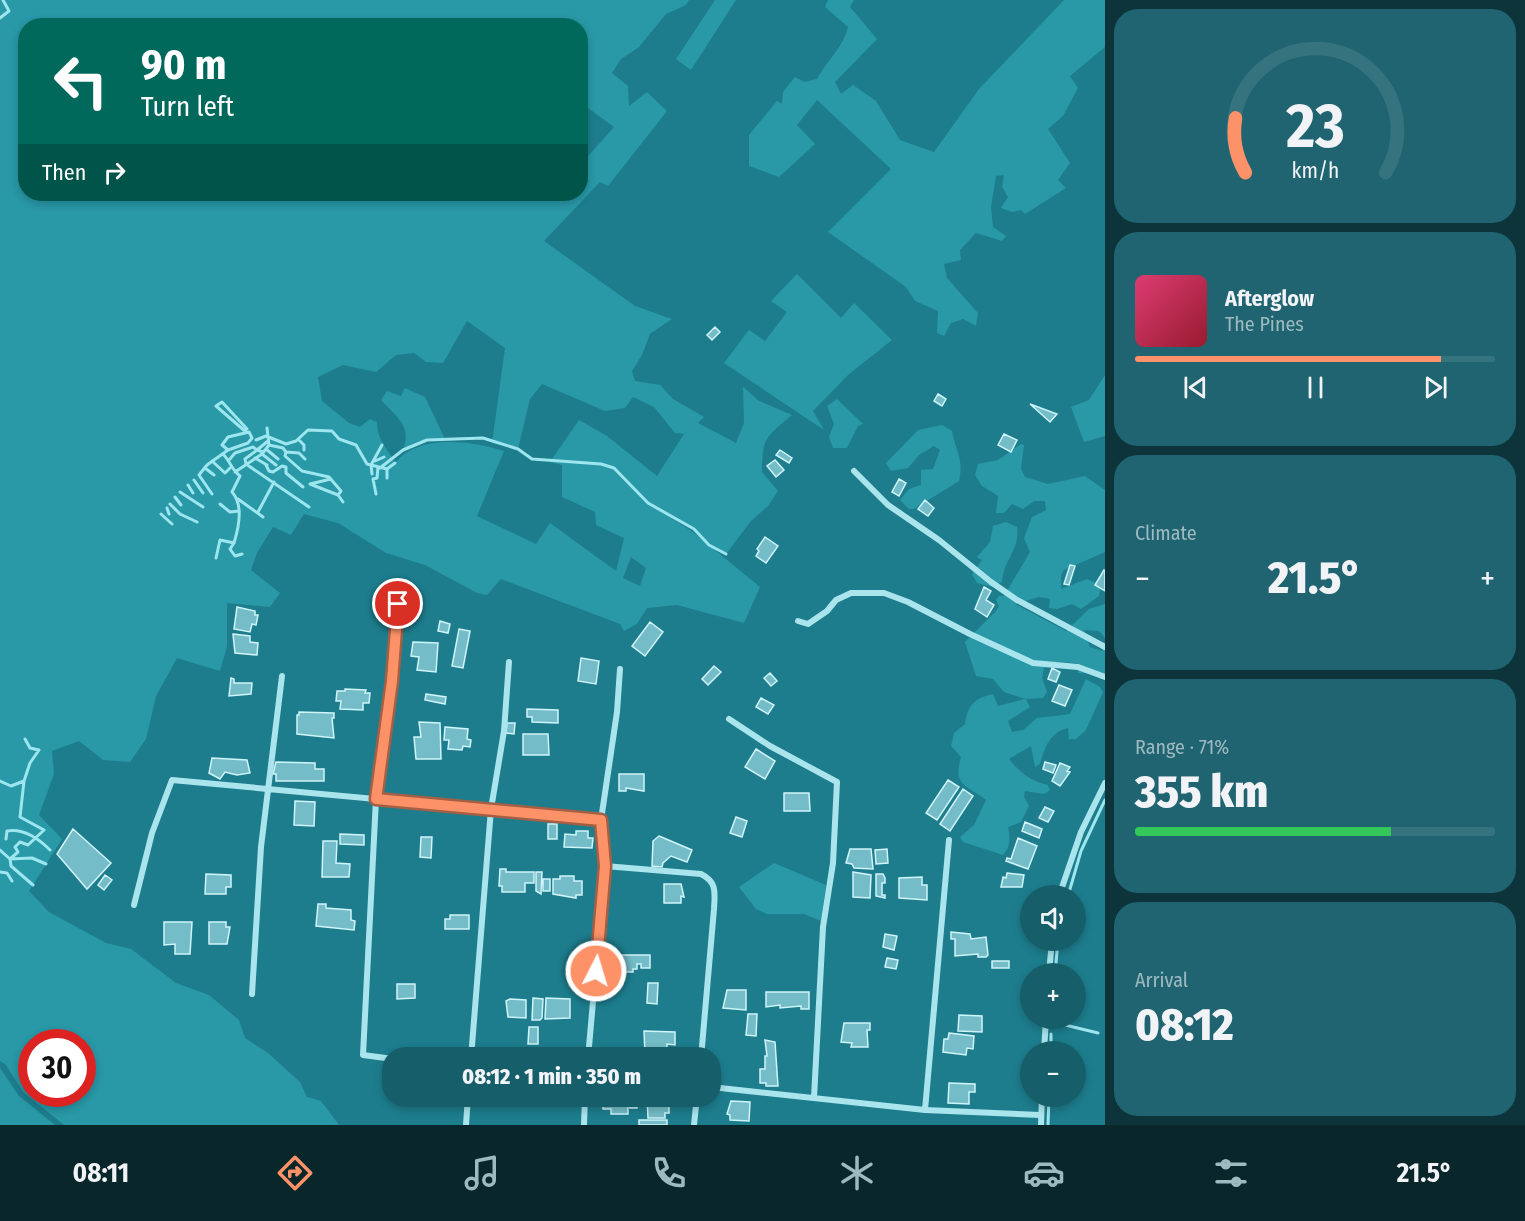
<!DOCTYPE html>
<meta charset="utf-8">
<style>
body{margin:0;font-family:"Fira Sans Condensed",sans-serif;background:#1f6470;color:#f1f3f6;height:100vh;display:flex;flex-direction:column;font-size:22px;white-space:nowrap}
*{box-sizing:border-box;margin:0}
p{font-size:20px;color:#9ebac1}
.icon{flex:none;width:33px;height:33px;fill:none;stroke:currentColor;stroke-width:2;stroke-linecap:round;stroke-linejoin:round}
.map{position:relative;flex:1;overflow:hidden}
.panel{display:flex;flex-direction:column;gap:9px;padding:9px;background:#0c343a;width:420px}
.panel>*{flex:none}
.hud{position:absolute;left:18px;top:18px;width:570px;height:183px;border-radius:24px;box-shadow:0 3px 9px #0003;background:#00695c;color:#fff;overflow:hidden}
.fabs{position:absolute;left:1020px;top:885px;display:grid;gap:12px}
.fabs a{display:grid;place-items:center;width:66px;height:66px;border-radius:50%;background:#165e6a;box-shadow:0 3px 9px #0003;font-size:30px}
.speed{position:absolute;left:18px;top:1029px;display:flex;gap:12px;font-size:30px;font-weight:700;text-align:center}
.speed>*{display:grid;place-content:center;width:78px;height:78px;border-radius:50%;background:#165e6a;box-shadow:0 3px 9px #0003;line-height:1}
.speed .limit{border:9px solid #d22;background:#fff;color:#111}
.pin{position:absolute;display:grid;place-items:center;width:51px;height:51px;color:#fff;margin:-26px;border:3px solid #fff;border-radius:50%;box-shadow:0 2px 6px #0007}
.me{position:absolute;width:66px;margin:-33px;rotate:5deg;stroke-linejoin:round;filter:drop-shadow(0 0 4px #0008)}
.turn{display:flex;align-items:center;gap:21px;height:126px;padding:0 24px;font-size:27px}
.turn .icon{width:78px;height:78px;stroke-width:2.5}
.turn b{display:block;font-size:42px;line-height:51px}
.then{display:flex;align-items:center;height:57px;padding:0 24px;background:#0003;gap:12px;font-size:22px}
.big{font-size:45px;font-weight:800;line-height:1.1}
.panel .tile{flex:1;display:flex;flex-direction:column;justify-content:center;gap:9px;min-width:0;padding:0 21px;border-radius:24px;background:#1f6470}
.panel .dial{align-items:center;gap:0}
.dial svg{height:156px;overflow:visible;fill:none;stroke:#35737e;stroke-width:7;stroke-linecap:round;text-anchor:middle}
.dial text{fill:#f1f3f6;stroke:none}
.song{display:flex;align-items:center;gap:18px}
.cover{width:72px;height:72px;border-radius:9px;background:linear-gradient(135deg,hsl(340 70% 55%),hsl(350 70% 35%))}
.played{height:6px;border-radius:3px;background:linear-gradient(90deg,#fd9268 85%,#35737e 85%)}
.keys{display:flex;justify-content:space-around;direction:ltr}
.heat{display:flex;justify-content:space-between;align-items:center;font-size:33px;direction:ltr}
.charge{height:9px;border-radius:4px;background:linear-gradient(90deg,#34c759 71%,#35737e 0)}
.trip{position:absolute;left:382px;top:1047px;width:339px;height:60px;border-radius:24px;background:#165e6a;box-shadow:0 3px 9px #0003;font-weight:800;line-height:60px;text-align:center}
.menu{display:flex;height:96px;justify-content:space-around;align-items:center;background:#09262a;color:#9ebac1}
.menu .icon{width:42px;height:42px}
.menu .active{color:#fd9268}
.menu b{font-size:27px;color:#f1f3f6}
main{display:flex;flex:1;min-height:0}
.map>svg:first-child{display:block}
.green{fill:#2998a7;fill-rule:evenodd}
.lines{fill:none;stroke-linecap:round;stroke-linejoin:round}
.stream{stroke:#9de6ef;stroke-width:3}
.building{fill:#74bcc7;stroke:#cff4f9;stroke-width:1.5}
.street{stroke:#aae5ed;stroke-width:6}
.route-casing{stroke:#a45f44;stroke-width:15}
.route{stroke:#fd9268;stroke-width:10}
</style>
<main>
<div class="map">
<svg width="1105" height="1125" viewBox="0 0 1105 1125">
<rect width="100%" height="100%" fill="#1d7d8d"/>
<path class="green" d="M0 0H689L686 5 666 14 639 47 621 59 612 73 628 86 629 106 647 92 667 111 608 186 600 182 544 241 635 306 672 319 650 334 642 355 632 371 635 381 660 385 673 399 704 417 698 423 736 443 744 423 743 387 759 401 792 415C766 437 762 437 762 472L778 491 768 506 751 521 726 554C705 542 690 525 669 514L668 516 693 532 760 587 744 623 677 605 647 608 637 624 624 631 620 624 501 579 487 595 477 593 425 565 386 553 338 523 304 514 291 535 273 527 257 553 251 570 280 593 270 607 227 603V646L220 671 177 658 156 696 146 739 130 762 103 760 79 741 52 751 54 774 39 815 62 839 29 891 49 912 106 943 131 949 176 983 209 995 239 1020 245 1038 268 1053 300 1082 307 1097 321 1101 339 1125H64L23 1092 6 1065 0 1061ZM26 26H580L581 103 614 127 581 164 580 194H26ZM467 321 505 348 492 443 518 449 530 399 542 384 605 411 625 408 633 397 654 407 675 433 684 434 657 476 607 436 579 420 550 462 562 465V497L595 512 596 525 624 538 616 571 550 523 536 544 477 516 504 451C472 441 419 433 395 463 388 449 377 440 377 422L370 419 360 427 349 423 322 401 318 377 343 365 376 372 396 355 414 353 426 362 443 363ZM631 557 646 568 640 586 623 578ZM82 1042V1094H32V1042Z
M715 0H736L691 70 676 59Z
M828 0H854L850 7 877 39 835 82 841 94 853 85 876 101 900 140 934 152 979 89 1064 0H1105V47L1070 76 1078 88 1063 116 1048 129 1070 163 1058 180 1066 188 1025 214 1021 210 1012 212 1001 208 1008 197 1002 187 1004 175 996 176 991 207 993 227 1006 236 1002 241 976 233 960 250 961 260 944 264 947 278 978 313 976 326 963 319 951 323 944 336 937 333 938 311 915 301 906 287 828 232 891 169 817 100 797 125 815 144 779 177 749 166V135L777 101 782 104 783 92 795 77 804 82 817 79C827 60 843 48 848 27L825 7Z
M797 274 841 318 854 303 892 340 848 375 813 411 824 430 724 363 749 330 765 341 787 312 771 301Z
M1105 375V436L1084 442 1071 407 1089 400Z
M405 388 425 397 445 439 427 440 403 450C412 425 397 418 381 400L387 391 401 396Z
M837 399 863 424 858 426 847 448H833L829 437 834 424 827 406Z
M942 425 952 431C956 453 964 458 959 481L914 509H909L900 500 909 489 921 485V470L933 469 940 450 934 446 919 455 908 468 891 471 886 463 918 430Z
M1021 444 1024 445 1021 469 1025 477 1048 484 1085 476 1105 490V552L1064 570 1061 575V589L1087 579 1101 585 1099 596 1081 609 1072 604 1057 609 1049 608 1050 599 1039 597 1015 604 1066 631 1089 609 1105 604V638L1099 631 1084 630 1090 647 1102 651 1105 644V674L1078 673 1077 663 1057 662 1044 668 1042 678 1047 692 1043 698 1026 699 1030 707 1008 721 1012 732 1023 730 1037 718 1070 714 1086 679 1100 687 1103 692 1086 730 1076 739H1069L1068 728C1050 732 1045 747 1040 764L1035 767 1031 746 1009 759C1019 772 1032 782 1048 785L1050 790 1044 794 1025 791 1024 797 1029 806 1021 822 1008 827C1010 838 1011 846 1003 855L963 842 960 837 974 825 986 800C965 784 953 786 961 757L951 746 954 733 965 724C968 705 974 698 993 694L998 706 1025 699 1004 692 993 679 976 676 965 642 995 612 999 606 996 600 999 596H1004L1030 552 1024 538 1032 517 1046 510 1045 501H1034L1023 509 1012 504 1004 513H996L998 496 982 486 975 475 978 464 998 460Z
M1006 522 1017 527C1020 551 1004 558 1002 582L992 587 977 583 972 574 982 560 977 557 990 542 993 526Z
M774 863 826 885 821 921 804 914H767L756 909 739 887Z
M0 1068 19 1096 55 1125H0Z"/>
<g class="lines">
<path class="stream" d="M0 18 9 11 3 0
M246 432 216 406 222 402 247 429
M298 439 304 445V450
M256 440 266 436 286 444 296 441 308 430 332 431 339 439 356 445 367 464 387 469 395 463
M269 445 283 448 286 452 285 456 302 471 329 477 341 491 338 495 343 502
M266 449 278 459
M228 450 248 443 252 438 249 432
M263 452 257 450 245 459 246 464 309 507
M286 452 299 453 305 459
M262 454 276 465
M255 458 267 465
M229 460 235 453 253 447 257 450 268 441
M212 461 225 473 230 468
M375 461 384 457
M266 465 269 471 273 472 282 466 286 467V473L303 487
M205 468 214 475
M380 468 403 450 427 440 483 438 518 449 532 459 601 464 614 468 648 503 694 529 709 545 726 554
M235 472 262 454 269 445 267 428
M372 474 371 465 382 445
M387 478V469
M331 479 310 484 338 495
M194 480 203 493
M188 485 193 493
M180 492 203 507
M212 494 199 475 207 465 228 450 222 445 228 437 249 432
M376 494 373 479 377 478 378 467
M175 497 181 505
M238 499 263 517
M170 504 180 514 197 522
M220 504 230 512 239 511
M167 508 169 514
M258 512 274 482
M161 514 172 524
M234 543 230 549 235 556 242 554
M216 558 220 540 234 543C239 527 244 505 232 492L240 476C231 469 230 461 223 454
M0 781 11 786 24 781 20 817 44 830 28 845 20 842 15 847 18 852 10 859
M24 781 30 763 39 750 30 748 25 739
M6 839 7 831C24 828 38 838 50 850
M0 850 10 859 11 866 33 885
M10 859 32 858 46 864
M0 872 7 873 12 881
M1068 896 1081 851 1105 800
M1055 974 1058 940
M1054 1018 1061 1024 1098 1033
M1051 1052V1034
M1048 1125 1049 1096"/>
</g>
<path class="building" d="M715 327 720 332 712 340 707 335Z
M938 394 946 399 942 406 934 401Z
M1030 404 1057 414 1050 422Z
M1004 434 1017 440 1011 452 998 445Z
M780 450 792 458 789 463 776 455Z
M775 460 784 470 776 477 767 466Z
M899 479 906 483 899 496 892 492Z
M925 500 934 508 928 516 918 509Z
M765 537 778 546 766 563 756 556 759 551 757 549Z
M1070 565 1075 566 1069 585 1064 584Z
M1104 570 1105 571V591L1095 585Z
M984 587 991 591 986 600 994 605 987 617 975 609Z
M237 607 255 611V615H258L256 625 252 624 250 632 234 629Z
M440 621 450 624 448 633 438 631Z
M650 622 663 632 645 656 632 646Z
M459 629 470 631 463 668 452 666Z
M233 634 250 636V642L258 643 257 655 235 653Z
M413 642 438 643 436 672 417 670 419 657 411 656Z
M581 658 599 661 596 684 578 681Z
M714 666 721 672 708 685 702 679Z
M1052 668 1060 672 1056 682 1048 679Z
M770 673 777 681 771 686 764 678Z
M231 678 234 679V683H252L251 694 229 696Z
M1059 685 1072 690 1065 706 1052 701Z
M345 689 366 690 365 693H370L369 703H363V710L340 709 341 701H336L337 691H345Z
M426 694 446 697 445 704 425 700Z
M761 698 774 705 768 714 756 707Z
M527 709 558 710V723L532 722V717H527Z
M299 712 334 713V718H332L334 738 297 734V715H299Z
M419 722 440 723 441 759H416L414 737H421Z
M507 723H515L514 734 506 733Z
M445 727 468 729 467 739 471 740 470 747 463 746 462 750 448 749 449 740H444Z
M523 734H548L549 755H523Z
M756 749 775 761 765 779 745 767Z
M212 758 247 760 250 773 237 775 225 772 220 779 209 773Z
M276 762 315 763V769H324V781H276V774H273Z
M1045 762 1056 765 1053 773 1043 769Z
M1060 763 1070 767 1067 771 1070 772 1060 786 1052 781Z
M619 774H644V791L626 788V791H619Z
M948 780 959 787 937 820 926 813Z
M963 789 973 796 950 831 940 824Z
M784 793H809L810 811H784Z
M295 801 315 802 314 826 294 825Z
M1045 807 1054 811 1048 822 1039 818Z
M736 817 747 821 742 837 730 833Z
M1025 822 1042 829 1039 838 1022 831Z
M548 824H557V839H548Z
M73 829 111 863 87 889 57 854Z
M576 831H588V838H593L592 848 564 847 565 834 576 835Z
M340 834 364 835V845L340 844Z
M659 836 692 850 687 862 671 856 663 863 662 867 652 866 653 841Z
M421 837H432L431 858 420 857Z
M1018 838 1037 846 1028 869 1006 861 1007 858 1011 859Z
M323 841H337L336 863 350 864 349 877H322Z
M850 849H871L873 869 854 868 852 864 846 863Z
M887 849 888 863 876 864 875 850Z
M500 869H506V872H534V883H525V892H502V886H499Z
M536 872H542L541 894 536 891Z
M853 872 871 875 870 898 853 897Z
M1007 873 1024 875 1022 887H1001L1003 877 1006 878Z
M206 874 231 875V887H226V894H205Z
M876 874H883L885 878V883H882V895H885V898L876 896Z
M105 875 112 880 104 890 98 885Z
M560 876H574V881H582V895H576V898L553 894V879H560Z
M922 877V885H927V900L899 898V878Z
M543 879H550V891H543Z
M664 884H681L684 897 681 896V903H664Z
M318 904H326V908L351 910V920L355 921 354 930 316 926Z
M450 915H469V929H445V919H450Z
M164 922H192L190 954H175V944L164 945Z
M209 922H226V927H230L227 944H209Z
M951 932 970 934 971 939 986 937 988 955 986 957H978V954L955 956V939H951Z
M885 934 897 936 894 950 883 947Z
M616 955H650V968H641V964H637V969H633V972H623V969H616Z
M887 958 898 960 896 969 885 967Z
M992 961H1009V968H992Z
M648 983H658L657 1004 647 1003Z
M397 984H415V998L397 999Z
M727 990H746V1010L723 1008Z
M766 992H809V1009H801V1006L780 1008V1005L766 1007Z
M533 998 543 999 542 1018 540 1020H532Z
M546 998 570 999V1018L545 1019Z
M510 999 526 1000V1018L508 1017 506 1001Z
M748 1014H757L756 1036 746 1035Z
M959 1015 982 1016V1032L958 1031Z
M844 1023H870V1030H867L868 1047H851L852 1043 841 1042Z
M529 1027H538V1044H528Z
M644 1031 675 1032V1045L667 1044V1050L645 1053Z
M949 1033 974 1036 973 1049 967 1048 966 1055 943 1052 944 1039H948Z
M765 1040 775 1042 778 1086H766V1083H760V1069H765V1056H767Z
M949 1083 975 1084V1092H969V1104L948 1103Z
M599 1096H628V1114H611V1109H603V1101H599Z
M628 1096H637V1108H630Z
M647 1097H664V1101H669V1113H665V1118H648Z
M731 1101 750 1102 749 1121 730 1120V1115L727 1114Z
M639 1120H667V1125H639Z"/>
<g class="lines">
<path class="street" d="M854 471 888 505 939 540 991 582 1017 600 1105 647
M798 621 808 624 827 611 836 600 851 593H884L908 602 970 634 1033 663 1078 667 1105 677
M729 719 770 746 837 782 833 863 823 927 814 1098
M605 866 701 874C717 882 715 892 714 909L701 1058
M1059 896 1081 832 1105 783
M134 905 152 833 172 780 601 820
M1049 974 1052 940
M252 994 261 847 282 676
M1044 1052 1046 1018
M471 1058 491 809 504 731 509 662
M588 1058 605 866 601 820 617 712 620 669
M393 1059 363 1055 376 799 392 681 398 604
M711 1087 925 1110 1040 1115
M925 1110 949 840
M466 1125 468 1096
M584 1125 585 1096
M694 1125 697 1096
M1041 1125 1042 1096"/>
</g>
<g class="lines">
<g class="route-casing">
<path id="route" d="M398 604 392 681 376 799 601 820 605 866 596 971"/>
</g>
<use href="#route" class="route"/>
</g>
</svg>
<div class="fabs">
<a><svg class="icon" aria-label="sound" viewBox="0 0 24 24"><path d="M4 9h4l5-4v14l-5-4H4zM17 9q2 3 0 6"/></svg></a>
<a>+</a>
<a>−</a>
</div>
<div class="speed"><div class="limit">30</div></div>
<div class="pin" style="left:398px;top:604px;background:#d93025"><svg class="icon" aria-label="arrive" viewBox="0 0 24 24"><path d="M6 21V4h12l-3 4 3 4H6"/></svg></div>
<svg class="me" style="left:596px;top:971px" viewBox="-20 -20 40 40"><circle r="17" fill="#fd9268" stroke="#fff" stroke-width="3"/><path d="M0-11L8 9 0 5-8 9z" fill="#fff"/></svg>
<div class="trip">08:12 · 1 min · 350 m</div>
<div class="hud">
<div class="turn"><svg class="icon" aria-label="left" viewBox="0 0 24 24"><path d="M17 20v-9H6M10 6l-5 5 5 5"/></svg><div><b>90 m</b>Turn left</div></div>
<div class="then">Then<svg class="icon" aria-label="right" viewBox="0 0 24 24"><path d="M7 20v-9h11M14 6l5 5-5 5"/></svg></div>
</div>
</div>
<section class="panel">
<div class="tile dial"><svg viewBox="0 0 100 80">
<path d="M14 69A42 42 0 1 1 86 69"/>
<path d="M14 69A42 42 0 0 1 9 41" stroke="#fd9268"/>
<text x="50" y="56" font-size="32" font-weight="700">23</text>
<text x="50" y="72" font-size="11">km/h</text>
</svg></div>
<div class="tile">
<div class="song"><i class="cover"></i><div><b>Afterglow</b><p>The Pines</p></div></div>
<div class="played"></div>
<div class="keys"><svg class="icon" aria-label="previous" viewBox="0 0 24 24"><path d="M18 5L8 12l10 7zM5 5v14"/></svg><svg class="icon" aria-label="pause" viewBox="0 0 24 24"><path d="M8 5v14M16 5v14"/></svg><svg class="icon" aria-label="next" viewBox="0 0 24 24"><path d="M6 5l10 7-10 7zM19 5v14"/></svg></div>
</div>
<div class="tile"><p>Climate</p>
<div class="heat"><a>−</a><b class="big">21.5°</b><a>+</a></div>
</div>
<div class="tile"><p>Range · 71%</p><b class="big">355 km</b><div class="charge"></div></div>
<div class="tile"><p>Arrival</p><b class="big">08:12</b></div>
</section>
</main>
<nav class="menu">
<b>08:11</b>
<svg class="icon active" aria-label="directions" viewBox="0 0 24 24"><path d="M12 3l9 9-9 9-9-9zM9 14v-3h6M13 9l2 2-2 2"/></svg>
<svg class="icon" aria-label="music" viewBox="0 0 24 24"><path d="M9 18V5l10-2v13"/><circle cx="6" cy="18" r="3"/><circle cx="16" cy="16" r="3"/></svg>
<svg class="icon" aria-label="phone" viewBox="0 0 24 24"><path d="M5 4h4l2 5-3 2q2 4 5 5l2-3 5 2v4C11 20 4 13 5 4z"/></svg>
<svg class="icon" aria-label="climate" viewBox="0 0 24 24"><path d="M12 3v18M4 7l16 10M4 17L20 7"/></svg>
<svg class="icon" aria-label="car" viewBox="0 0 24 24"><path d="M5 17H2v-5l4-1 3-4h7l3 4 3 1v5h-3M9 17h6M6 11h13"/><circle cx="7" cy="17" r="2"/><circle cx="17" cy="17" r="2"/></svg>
<svg class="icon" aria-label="filters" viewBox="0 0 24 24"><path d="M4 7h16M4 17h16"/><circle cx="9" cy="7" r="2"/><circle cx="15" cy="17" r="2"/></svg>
<b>21.5°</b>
</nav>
